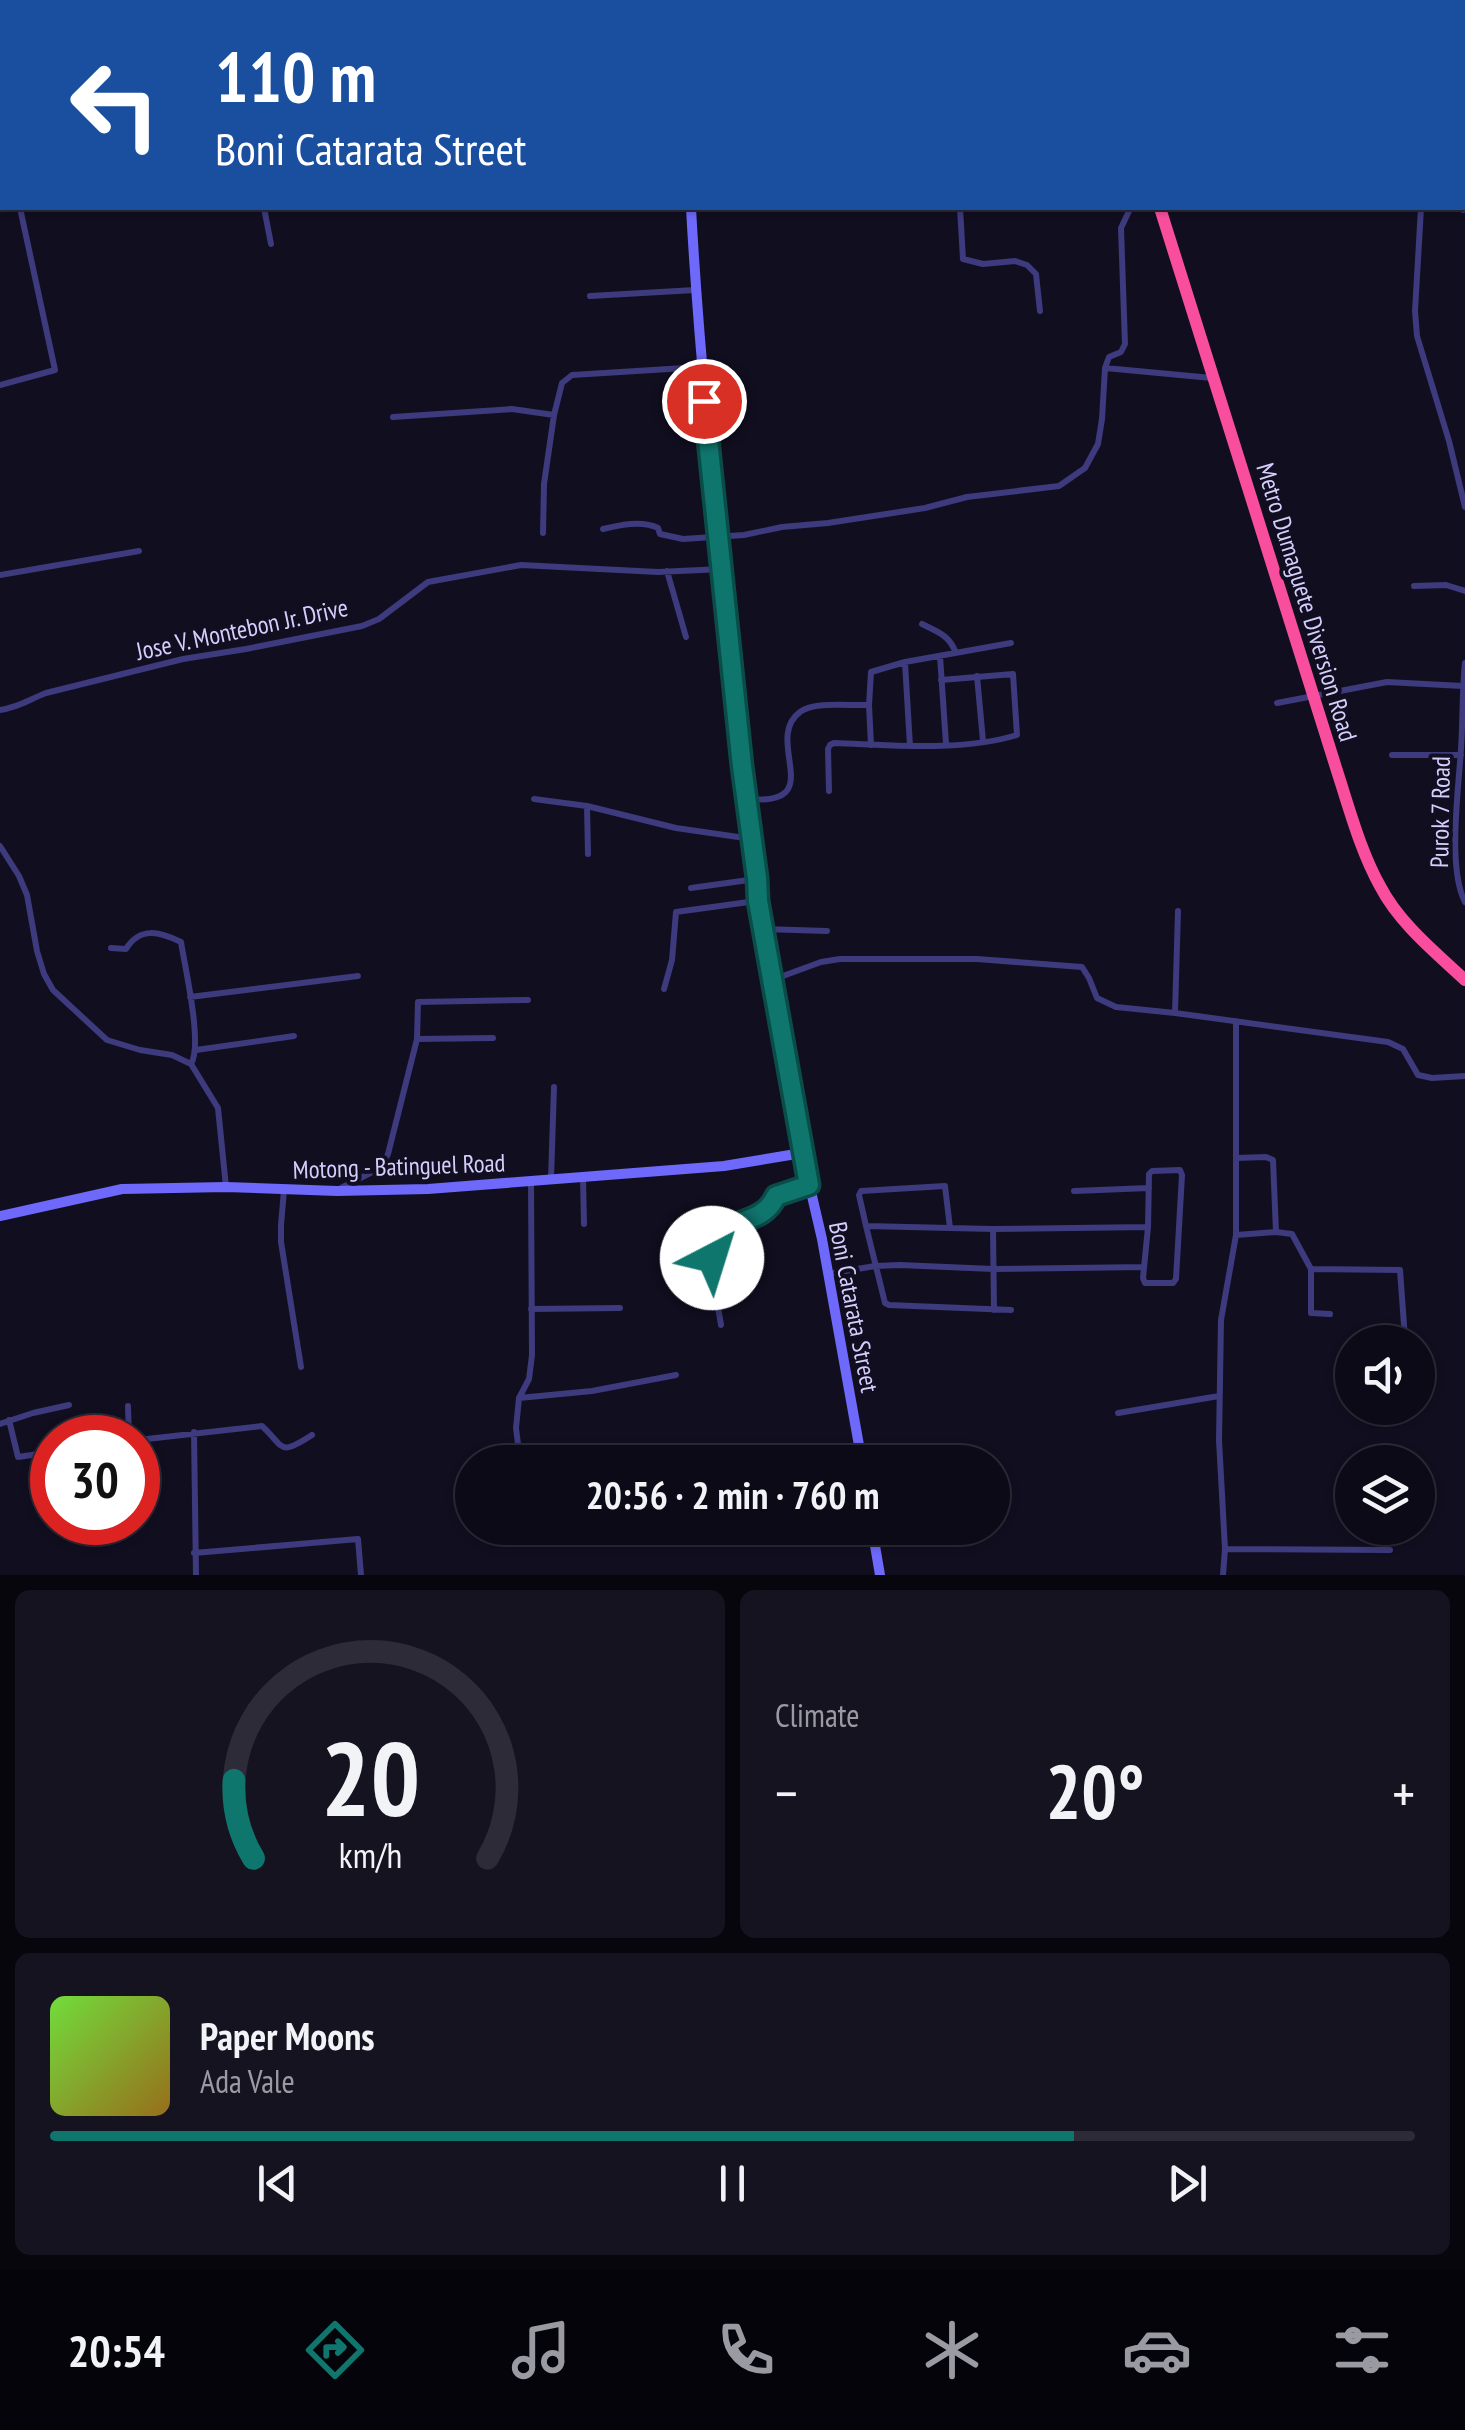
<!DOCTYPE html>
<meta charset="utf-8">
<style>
body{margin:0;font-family:"PT Sans Narrow",sans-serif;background:#161321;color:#f1f3f6;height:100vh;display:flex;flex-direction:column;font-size:38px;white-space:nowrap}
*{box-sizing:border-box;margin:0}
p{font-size:32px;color:#9a9aa2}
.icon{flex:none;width:55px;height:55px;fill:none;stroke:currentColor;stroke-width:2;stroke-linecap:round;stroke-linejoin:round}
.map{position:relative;height:1575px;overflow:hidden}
.sheet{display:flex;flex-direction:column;gap:15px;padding:15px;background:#07060d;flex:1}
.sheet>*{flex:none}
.banner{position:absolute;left:0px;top:0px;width:1465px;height:210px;box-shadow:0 2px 8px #0004,0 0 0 2px #2d2b37;background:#1a4fa0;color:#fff;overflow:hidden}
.fabs{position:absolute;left:1335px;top:1325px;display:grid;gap:20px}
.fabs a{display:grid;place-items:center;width:100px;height:100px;border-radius:50%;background:#0d0a18;box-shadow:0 2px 8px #0004,0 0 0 2px #2d2b37;font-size:50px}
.speed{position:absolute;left:30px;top:1415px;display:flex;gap:20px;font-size:50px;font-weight:700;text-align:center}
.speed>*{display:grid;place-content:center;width:130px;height:130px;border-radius:50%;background:#0d0a18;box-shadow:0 2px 8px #0004,0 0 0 2px #2d2b37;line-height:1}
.speed .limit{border:15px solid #d22;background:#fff;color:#111}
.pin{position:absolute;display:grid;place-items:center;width:85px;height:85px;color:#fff;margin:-42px;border:5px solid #fff;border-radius:50%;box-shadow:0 2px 10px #0007}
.me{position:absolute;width:110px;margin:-55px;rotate:40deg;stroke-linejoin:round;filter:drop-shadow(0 0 8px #0008)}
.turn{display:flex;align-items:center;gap:35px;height:210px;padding:0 50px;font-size:45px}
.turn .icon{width:130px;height:130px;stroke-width:2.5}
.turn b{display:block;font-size:70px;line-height:85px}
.big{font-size:75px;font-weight:800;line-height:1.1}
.sheet .widget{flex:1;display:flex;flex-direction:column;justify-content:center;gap:15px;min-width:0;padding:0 35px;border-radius:15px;background:#161321}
.sheet .dial{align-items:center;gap:0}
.dial svg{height:260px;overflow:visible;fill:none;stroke:#2d2b37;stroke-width:7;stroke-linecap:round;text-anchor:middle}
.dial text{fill:#f1f3f6;stroke:none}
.song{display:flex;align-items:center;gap:30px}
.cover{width:120px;height:120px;border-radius:15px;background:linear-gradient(135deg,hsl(100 70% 55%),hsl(40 70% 35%))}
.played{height:10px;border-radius:5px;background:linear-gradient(90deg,#0f766e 75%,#2d2b37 75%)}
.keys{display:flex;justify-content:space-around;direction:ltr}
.heat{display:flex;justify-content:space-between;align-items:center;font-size:55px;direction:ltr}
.sheet .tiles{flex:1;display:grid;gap:15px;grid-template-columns:1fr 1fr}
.widget:last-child{grid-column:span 2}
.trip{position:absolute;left:455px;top:1445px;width:555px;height:100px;border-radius:50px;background:#0d0a18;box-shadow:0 2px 8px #0004,0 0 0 2px #2d2b37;font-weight:800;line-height:100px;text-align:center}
.tab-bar{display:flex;height:160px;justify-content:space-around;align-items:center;background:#05040a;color:#9a9aa2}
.tab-bar .icon{width:70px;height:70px}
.tab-bar .on{color:#0f766e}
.tab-bar b{font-size:45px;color:#f1f3f6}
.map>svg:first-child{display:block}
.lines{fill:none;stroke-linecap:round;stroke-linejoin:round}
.river{stroke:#0d1f40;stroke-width:15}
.street{stroke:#3d3a7d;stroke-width:6}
.secondary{stroke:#6e69fa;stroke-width:10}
.highway{stroke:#f94e9e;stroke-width:12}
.route-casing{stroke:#0a4d48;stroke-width:25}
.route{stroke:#0f766e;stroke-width:18}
.labels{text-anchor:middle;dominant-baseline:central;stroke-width:8;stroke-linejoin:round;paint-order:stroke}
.street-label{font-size:25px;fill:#d4cefd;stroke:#110e20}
</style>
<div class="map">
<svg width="1465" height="1575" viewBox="0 0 1465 1575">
<rect width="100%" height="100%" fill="#110e20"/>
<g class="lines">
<path class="river" d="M93 2 95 0
M0 72H2"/>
<path class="street" d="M19 0 20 2
M369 0H401
M629 0V2
M1245 0V2
M1439 0 1440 2
M244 2V0
M343 2V0
M500 2V0
M1462 202 1463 210
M264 208 271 244
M960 208 963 259 983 264 1015 261 1027 265 1036 274 1040 311
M1421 208 1415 311 1417 336 1449 441 1465 507
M590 296 695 290
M1105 368 1212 378
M0 385 55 370 20 208
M393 417 512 409 554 415 562 383 572 375 701 367
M603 529C620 525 642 520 658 528L660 534 683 539 744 535 782 527 828 523 925 508 967 497 1059 486 1085 468 1098 444 1102 419 1105 368 1109 357 1121 352 1125 344 1121 228 1130 209 1133 208
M543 533 544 484 554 415
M667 571 686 637
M0 575 139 551
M1414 586 1446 585 1465 591
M922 624C938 632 949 635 956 653
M940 656 946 744
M905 663 910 746
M1465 663C1462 691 1463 719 1461 748 1459 786 1447 868 1465 902
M977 676 983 741
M1277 703 1387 682 1463 686
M0 710C20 707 28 700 46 693L183 659 246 649 362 626 379 619 428 582 521 565 658 572 722 569
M871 745 869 705 871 672 905 662 1011 643
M1392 755H1461
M829 791 828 749 830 745 834 743C892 745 961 752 1017 735L1013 674 941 680
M534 799 587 806
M748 799C830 806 762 740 800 712 814 701 851 706 869 705
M0 846 19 876 27 895 37 951 44 974 53 990 107 1040 140 1050 172 1055 191 1064 218 1108 226 1187
M588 854 587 806 676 828 752 839
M691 888 756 879
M763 929 827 931
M111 948 126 949C140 926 160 932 181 942 185 968 203 1044 191 1064
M772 980 821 962 840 959H977L1082 967 1089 978 1097 998 1116 1007 1175 1013 1388 1042 1403 1049 1418 1075 1432 1078 1465 1076
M664 989 672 960 676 912 756 901
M190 997 358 976
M1175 1013 1178 911
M493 1038 417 1039 418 1002 528 1000
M196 1050 294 1036
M1236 1158 1266 1157 1273 1160 1276 1232
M1180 1170 1182 1175 1176 1279 1173 1283H1145L1143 1278 1148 1227 1149 1174 1152 1171Z
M583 1178 584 1224
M551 1179 554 1087
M341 1188 380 1168 388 1154 417 1039
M284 1190 281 1225V1242L301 1367
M1074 1191 1149 1188
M866 1226 859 1195 861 1191 945 1186 950 1228
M993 1229 994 1310
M1236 1235 1276 1232 1292 1234 1311 1269V1313L1330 1314
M1311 1269 1400 1270 1405 1339
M828 1274 875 1266 900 1265 993 1269 1144 1267
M531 1309 620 1308
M1011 1310 889 1305 885 1303 866 1226 993 1229 1148 1227
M721 1325C718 1304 706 1258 715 1239 722 1223 756 1221 769 1210 771 1208 775 1199 776 1196L809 1185
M519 1398 592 1391 676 1375
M128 1406 129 1438
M1118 1413 1219 1396
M9 1420 18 1457 52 1452
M0 1424 33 1413 69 1405
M194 1432 196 1575
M138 1440 262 1426C285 1447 278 1457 312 1435
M513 1460 518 1444 516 1428 519 1398 529 1379 532 1355 531 1182
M992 1503H997
M873 1531 899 1528
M1225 1549 1390 1550
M194 1553 358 1539 361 1575
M1223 1575 1225 1549 1219 1440 1221 1320 1236 1235V1021"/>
<path class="secondary" d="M1462 49 1465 48
M0 127H2
M691 208C700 373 719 538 736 703 742 769 756 835 757 901L802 1153 822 1239 862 1462
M0 1216 122 1189 226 1187 337 1191 428 1189 724 1166 802 1153
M872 1528 880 1575"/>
<path class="highway" d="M1133 2V0
M1160 208 1338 774C1350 811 1361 852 1380 886 1399 923 1435 952 1465 980"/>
</g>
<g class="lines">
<g class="route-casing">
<path id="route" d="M704 401 742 766 757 878 758 901 809 1185 776 1196C760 1232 715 1211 712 1258"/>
</g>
<use href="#route" class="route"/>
</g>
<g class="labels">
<g class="street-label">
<text transform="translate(1307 602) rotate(73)">Metro Dumaguete Diversion Road</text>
<text transform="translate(242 629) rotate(-12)">Jose V. Montebon Jr. Drive</text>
<text transform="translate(1440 812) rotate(-89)">Purok 7 Road</text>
<text transform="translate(399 1166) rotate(-2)">Motong - Batinguel Road</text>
<text transform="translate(854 1307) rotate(79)">Boni Catarata Street</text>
</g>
</g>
</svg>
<div class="fabs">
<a><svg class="icon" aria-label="sound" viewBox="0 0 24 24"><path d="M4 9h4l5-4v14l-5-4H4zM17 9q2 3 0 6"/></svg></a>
<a><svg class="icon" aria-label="layers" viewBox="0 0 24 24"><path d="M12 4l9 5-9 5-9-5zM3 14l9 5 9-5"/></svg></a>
</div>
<div class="speed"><div class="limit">30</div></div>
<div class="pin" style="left:704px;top:401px;background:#d93025"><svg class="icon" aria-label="arrive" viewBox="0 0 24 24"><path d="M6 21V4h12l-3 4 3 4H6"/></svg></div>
<svg class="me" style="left:712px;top:1258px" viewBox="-20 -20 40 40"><circle r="19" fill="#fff"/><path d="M0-13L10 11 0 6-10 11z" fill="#0f766e"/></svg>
<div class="trip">20:56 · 2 min · 760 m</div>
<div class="banner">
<div class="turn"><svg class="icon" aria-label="left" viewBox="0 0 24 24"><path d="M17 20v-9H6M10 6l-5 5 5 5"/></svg><div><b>110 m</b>Boni Catarata Street</div></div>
</div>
</div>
<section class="sheet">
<div class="tiles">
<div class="widget dial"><svg viewBox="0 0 100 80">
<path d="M14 69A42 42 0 1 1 86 69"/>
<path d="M14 69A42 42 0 0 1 8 45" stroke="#0f766e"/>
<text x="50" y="56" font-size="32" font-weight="700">20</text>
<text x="50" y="72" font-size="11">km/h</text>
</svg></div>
<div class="widget"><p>Climate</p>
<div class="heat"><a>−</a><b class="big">20°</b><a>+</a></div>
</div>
<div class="widget">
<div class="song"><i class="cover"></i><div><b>Paper Moons</b><p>Ada Vale</p></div></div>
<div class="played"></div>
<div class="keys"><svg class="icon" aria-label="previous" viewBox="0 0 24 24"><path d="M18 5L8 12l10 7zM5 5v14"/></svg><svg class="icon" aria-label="pause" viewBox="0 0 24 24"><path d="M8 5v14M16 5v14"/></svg><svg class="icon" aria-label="next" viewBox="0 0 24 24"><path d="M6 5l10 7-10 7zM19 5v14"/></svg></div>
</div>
</div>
</section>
<nav class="tab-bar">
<b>20:54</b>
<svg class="icon on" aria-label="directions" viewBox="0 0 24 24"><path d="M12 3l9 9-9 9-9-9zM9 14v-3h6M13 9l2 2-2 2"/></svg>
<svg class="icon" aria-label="music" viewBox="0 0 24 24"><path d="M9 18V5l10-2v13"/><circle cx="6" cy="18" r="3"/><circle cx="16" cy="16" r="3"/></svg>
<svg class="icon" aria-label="phone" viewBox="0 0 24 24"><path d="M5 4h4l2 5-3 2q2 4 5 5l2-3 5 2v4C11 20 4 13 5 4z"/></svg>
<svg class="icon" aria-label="climate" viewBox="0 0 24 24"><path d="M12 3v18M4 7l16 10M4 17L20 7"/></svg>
<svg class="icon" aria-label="car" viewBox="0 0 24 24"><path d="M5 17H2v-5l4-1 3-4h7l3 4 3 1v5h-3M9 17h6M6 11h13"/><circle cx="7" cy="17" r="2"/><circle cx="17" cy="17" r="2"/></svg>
<svg class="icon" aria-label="filters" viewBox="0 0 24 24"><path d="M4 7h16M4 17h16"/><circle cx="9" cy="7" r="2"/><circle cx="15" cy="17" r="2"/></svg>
</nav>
